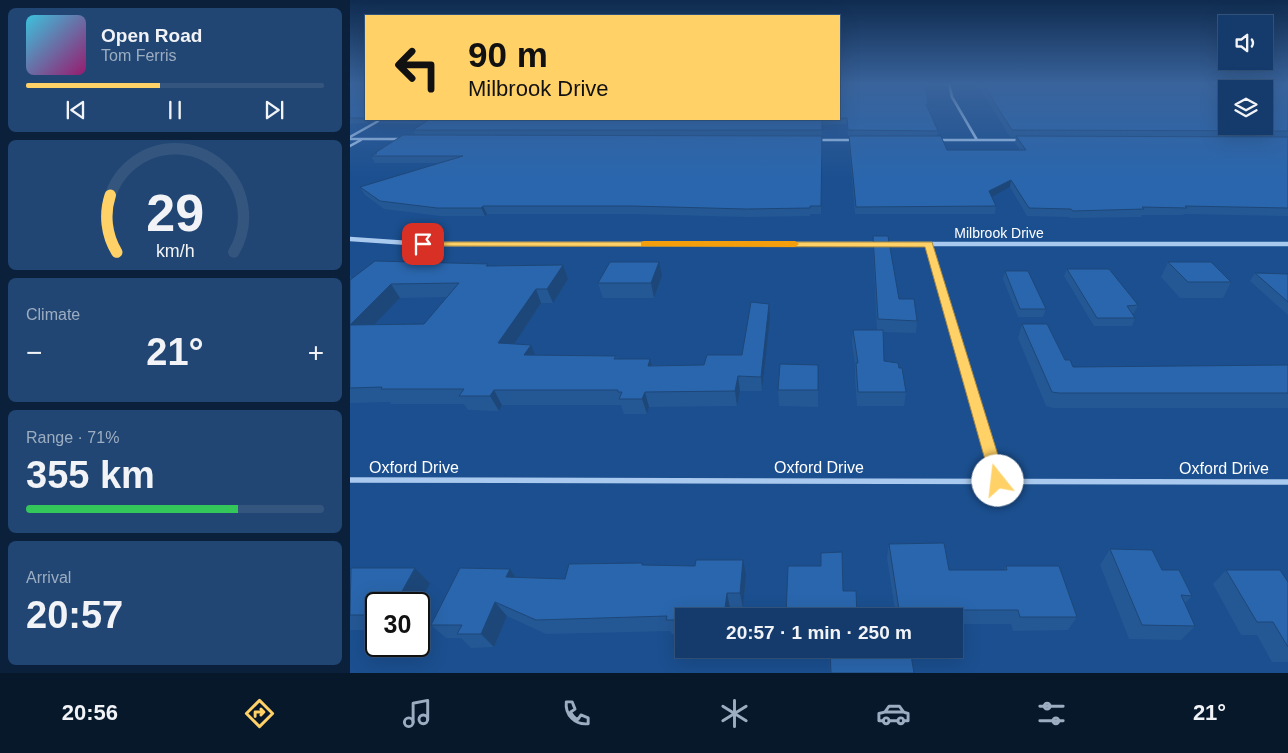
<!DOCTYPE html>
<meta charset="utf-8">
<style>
body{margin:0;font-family:Arial,sans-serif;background:#214673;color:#f1f3f6;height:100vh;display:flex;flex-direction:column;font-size:19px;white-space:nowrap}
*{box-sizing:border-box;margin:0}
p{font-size:16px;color:#9dadc1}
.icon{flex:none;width:28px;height:28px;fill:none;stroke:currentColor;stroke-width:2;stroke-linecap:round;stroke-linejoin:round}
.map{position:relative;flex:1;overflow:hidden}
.sheet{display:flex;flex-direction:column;gap:8px;padding:8px;background:#0b203b;width:350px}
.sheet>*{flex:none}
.top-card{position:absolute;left:15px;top:15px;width:475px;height:105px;border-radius:0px;box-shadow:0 5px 20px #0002,0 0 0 1px #33557e;background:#ffd166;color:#111;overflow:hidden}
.fabs{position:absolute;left:868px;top:15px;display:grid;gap:10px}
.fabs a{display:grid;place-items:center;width:55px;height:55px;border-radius:0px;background:#143b6b;box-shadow:0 5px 20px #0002,0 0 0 1px #33557e;font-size:25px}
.speed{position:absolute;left:15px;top:592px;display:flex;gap:10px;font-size:25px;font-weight:700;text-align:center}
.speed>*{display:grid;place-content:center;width:65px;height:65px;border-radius:50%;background:#143b6b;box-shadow:0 5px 20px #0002,0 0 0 1px #33557e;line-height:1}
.speed .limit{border:2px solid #111;border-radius:8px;background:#fff;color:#111}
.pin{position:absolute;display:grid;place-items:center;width:42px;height:42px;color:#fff;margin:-21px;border-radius:10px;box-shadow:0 2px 8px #0006}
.me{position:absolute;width:55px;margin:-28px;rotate:344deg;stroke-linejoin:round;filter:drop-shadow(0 0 4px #0008)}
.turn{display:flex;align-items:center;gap:18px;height:105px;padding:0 20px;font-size:22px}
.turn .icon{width:65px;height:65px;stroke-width:2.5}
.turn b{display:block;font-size:35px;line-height:42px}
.big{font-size:38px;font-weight:800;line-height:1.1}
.sheet .tile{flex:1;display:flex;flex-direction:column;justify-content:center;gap:8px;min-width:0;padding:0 18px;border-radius:8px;background:#214673}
.sheet .dial{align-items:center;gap:0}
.dial svg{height:130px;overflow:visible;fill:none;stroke:#33557e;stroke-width:7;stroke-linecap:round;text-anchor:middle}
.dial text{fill:#f1f3f6;stroke:none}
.song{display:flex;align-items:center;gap:15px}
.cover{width:60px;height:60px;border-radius:8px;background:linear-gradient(135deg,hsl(190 70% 55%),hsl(320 70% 35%))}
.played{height:5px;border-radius:2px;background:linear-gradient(90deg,#ffd166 45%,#33557e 45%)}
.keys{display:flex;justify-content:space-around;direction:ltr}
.heat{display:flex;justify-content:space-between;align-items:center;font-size:28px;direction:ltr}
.charge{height:8px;border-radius:4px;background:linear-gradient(90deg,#34c759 71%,#33557e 0)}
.trip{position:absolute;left:325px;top:608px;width:288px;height:50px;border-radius:0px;background:#143b6b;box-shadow:0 5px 20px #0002,0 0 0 1px #33557e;font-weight:800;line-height:50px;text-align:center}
.tab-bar{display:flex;height:80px;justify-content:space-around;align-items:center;background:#08182b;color:#9dadc1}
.tab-bar .icon{width:35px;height:35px}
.tab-bar .on{color:#ffd166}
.tab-bar b{font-size:22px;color:#f1f3f6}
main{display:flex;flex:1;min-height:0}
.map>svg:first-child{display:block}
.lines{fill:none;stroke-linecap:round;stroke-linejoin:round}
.minor-far2{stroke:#a9c9ee;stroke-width:2.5}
.minor-far1{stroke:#a9c9ee;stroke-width:4.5}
.minor{stroke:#a9c9ee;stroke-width:5.5}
.wall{fill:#245895;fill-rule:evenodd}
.shaded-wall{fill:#1d4779}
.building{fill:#2a66ad;stroke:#1d4779;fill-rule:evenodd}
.route{fill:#ffd166;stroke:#a68842}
.slow{fill:#f59e0b}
.labels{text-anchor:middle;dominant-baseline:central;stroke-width:5;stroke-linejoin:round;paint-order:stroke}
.street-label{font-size:14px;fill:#fff;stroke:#1b4f8f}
.near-street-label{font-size:16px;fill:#fff;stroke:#1b4f8f}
</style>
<main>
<section class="sheet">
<div class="tile">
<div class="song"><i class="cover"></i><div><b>Open Road</b><p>Tom Ferris</p></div></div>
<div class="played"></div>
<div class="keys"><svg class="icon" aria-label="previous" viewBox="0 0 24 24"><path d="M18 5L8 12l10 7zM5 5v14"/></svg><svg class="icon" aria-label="pause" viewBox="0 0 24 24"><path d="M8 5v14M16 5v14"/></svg><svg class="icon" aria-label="next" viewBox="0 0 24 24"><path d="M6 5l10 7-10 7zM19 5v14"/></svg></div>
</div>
<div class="tile dial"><svg viewBox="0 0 100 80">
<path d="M14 69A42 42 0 1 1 86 69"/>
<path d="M14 69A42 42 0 0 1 10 34" stroke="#ffd166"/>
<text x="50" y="56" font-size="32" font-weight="700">29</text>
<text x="50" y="72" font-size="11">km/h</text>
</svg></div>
<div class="tile"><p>Climate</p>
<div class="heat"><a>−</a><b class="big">21°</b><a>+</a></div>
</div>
<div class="tile"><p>Range · 71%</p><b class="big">355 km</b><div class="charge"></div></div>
<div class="tile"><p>Arrival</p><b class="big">20:57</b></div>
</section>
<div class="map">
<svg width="938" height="673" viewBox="0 0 938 673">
<rect width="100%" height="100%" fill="#1b4f8f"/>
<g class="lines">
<path class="minor-far2" d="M567 83 599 84
M599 83 602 97 627 140
M0 137 32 119
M0 139H53
M466 140H505
M586 140H670
M0 146 11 140"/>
<path class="minor-far1" d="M0 239 73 244H938
M579 244 608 343"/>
<path class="minor" d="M607 342 648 481
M0 480 938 482"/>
</g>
<path class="wall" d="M0 83 16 119H26L18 123 0 124Z
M631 83H938V216L834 214 833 215H792L791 217 720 218 719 217 677 216 660 187 642 196 646 206 645 214H505L499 143V136H498L497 124 472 125 471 214H460V216L397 217 283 214H137L135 216H91L34 209 15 195 10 187 89 163H25L21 156 26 153H25L65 135 63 130 72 124H30L28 119H489L578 104 577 107 588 131 587 136 597 150H670L665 143 666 137H660L630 88Z
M523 236 549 299 567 321 566 333 533 332 534 361 549 368 556 392 554 406H507L505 377V364L502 343 503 330H527L523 248Z
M818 262 881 282 873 298H830L811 277Z
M213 265 218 279 203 303H191L164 344 181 345 185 355 266 356 267 359 302 365H354L392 355 420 319 412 391H390L387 406 299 407 297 414H274L271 405H152L149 411 118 410 114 404H41L40 402 0 403V275L2 279 139 266ZM97 297 74 324H24L50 298Z
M717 269 788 305 784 313H782L785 318 782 326H744L714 276Z
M655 271 696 309 693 317H668L653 279Z
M905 273 938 274V315L900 281Z
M312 276 304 298H253L248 283Z
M672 324 723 367 938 365V408H703L696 406 668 338Z
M468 365V407L429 406 428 390Z
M539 544 599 570H654L656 566 727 617 718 630 663 631 661 624H605L609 641 604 654H561L564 673H480L479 649H604V616H546L537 558Z
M760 549 812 570 842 596 835 603 845 626 831 640 779 639 750 565Z
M293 565 396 575 393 608H380L379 616H334V634H322L320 631 196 634 157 616 144 647 121 648 111 638H96L81 625 160 569 166 577 215 579Z
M65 568 80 583 26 604V630H0V569Z
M876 570 938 582V662H922L907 635H891L863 584Z"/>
<path class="shaded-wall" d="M16 117V119H26L18 123 15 118Z
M661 180 660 187 638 199 639 191Z
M133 206 137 214 135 216 131 208Z
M309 262 312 276 304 298 301 283Z
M213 265 218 279 203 303 197 289Z
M41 284 50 298 10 339 0 325Z
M186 289 191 303 155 358 148 343Z
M419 304 420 319 412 391 411 377Z
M181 345 187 359 174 355Z
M300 359 304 374 298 366Z
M388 376 390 391 387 406 385 391Z
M144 390 152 405 149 411 140 396Z
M295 392 299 407 297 414 292 399Z
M393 560 396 575 393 608 390 593Z
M65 568 80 583 69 604H45Z
M160 569 170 583 156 577Z
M377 593 380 608 379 616H374Z
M145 602 157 616 144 647 131 634Z"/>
<path class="building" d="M0 83H16V117L15 118H0Z
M489 83H575L578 104H576L588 131 498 130 497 118H489Z
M632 83H938V131L662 130ZM876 89H914V126H876Z
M80 119H480H472V130H63Z
M53 135 472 136 471 206H460V208L396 209 282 206H133L131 208H87L30 201 10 187 113 156H21L27 153H25Z
M499 136H591L597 150H676L666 136 938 137V208L835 206 837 208 792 207 794 209 723 211 721 209 679 208 661 180 639 191 646 206 506 207Z
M523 236H538L549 299H564L567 321 528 319Z
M25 261 138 264 136 266 213 265 197 289H186L148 343 181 345 174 355 266 356 264 359H300L298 366 354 365 357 355H392L401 302 419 304 411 377 388 376 385 391 295 392 292 399H269L272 392H268V390H144L140 396H109L114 389H31L32 387 0 388V280ZM109 283 74 324 0 325 41 284Z
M260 262H309L301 283H248Z
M818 262H861L881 282H838Z
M717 269H759L788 305 777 306 785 318H747Z
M655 271H678L696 309H670Z
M905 273 938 274V302Z
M672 324H697L715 360H720L723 367 938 365V393H709L702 392Z
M503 330H533L534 361 548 363 549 368H552L556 392H508L506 363H508Z
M430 364 468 365V390H428Z
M594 543 599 570H657L656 566H709L727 617H670L668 610H603L609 641H604V616H550L539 544Z
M760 549 802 550 812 570H829L842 596 831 595 845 626 792 625Z
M492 552 493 591H506L507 616H436L438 566H471V553Z
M346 560H393L390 593H377L374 616H334V620H316L317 616 186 620 145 602 131 634H107L112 625H81L110 568 160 569 156 577 215 579 219 564 292 563V565L345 566Z
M1 568H65L45 604H26V615H0Z
M876 570H930L938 582V647L923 622H907Z
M480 649H560L564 673H481Z"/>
<linearGradient id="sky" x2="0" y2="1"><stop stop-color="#0f2b4f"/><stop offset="0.47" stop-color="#39639b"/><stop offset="1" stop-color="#39639b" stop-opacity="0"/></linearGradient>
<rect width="938" height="178" fill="url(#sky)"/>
<path class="route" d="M70 242H582L656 481 653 486 648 488 643 486 641 481 575 247 73 246 68 244Z"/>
<path class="slow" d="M294 241H445L449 244 445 247 291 246V242Z"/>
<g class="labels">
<g class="street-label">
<text x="649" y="233">Milbrook Drive</text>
</g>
<g class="near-street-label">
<text x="64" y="467">Oxford Drive</text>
<text x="469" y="467">Oxford Drive</text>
<text x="874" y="468">Oxford Drive</text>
</g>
</g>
</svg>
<div class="fabs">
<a><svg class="icon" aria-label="sound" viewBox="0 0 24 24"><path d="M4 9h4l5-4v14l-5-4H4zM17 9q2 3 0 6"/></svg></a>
<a><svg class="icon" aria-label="layers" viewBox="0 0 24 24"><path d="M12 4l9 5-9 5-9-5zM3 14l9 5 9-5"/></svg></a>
</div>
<div class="speed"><div class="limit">30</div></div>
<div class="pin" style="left:73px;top:244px;background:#d93025"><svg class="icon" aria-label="arrive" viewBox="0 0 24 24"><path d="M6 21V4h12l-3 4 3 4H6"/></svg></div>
<svg class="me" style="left:648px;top:481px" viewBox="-20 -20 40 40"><circle r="19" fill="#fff"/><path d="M0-13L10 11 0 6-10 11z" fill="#ffd166"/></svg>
<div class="trip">20:57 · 1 min · 250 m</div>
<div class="top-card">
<div class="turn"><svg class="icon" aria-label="left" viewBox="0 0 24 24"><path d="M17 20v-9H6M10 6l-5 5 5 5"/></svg><div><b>90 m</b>Milbrook Drive</div></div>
</div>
</div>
</main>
<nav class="tab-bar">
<b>20:56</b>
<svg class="icon on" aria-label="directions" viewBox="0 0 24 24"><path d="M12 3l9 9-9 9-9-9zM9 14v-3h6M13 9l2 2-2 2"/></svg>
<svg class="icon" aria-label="music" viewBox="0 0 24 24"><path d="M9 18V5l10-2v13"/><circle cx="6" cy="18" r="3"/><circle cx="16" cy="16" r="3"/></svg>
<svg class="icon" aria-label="phone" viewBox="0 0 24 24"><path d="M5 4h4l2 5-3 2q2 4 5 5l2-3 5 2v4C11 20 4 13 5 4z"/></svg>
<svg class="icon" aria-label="climate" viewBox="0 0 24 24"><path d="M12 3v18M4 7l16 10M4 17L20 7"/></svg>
<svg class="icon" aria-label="car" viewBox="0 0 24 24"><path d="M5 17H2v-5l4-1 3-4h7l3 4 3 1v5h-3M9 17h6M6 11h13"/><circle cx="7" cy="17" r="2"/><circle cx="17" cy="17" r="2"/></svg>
<svg class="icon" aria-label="filters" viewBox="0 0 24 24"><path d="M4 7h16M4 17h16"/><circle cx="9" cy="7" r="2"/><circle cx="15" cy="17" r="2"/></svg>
<b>21°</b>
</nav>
